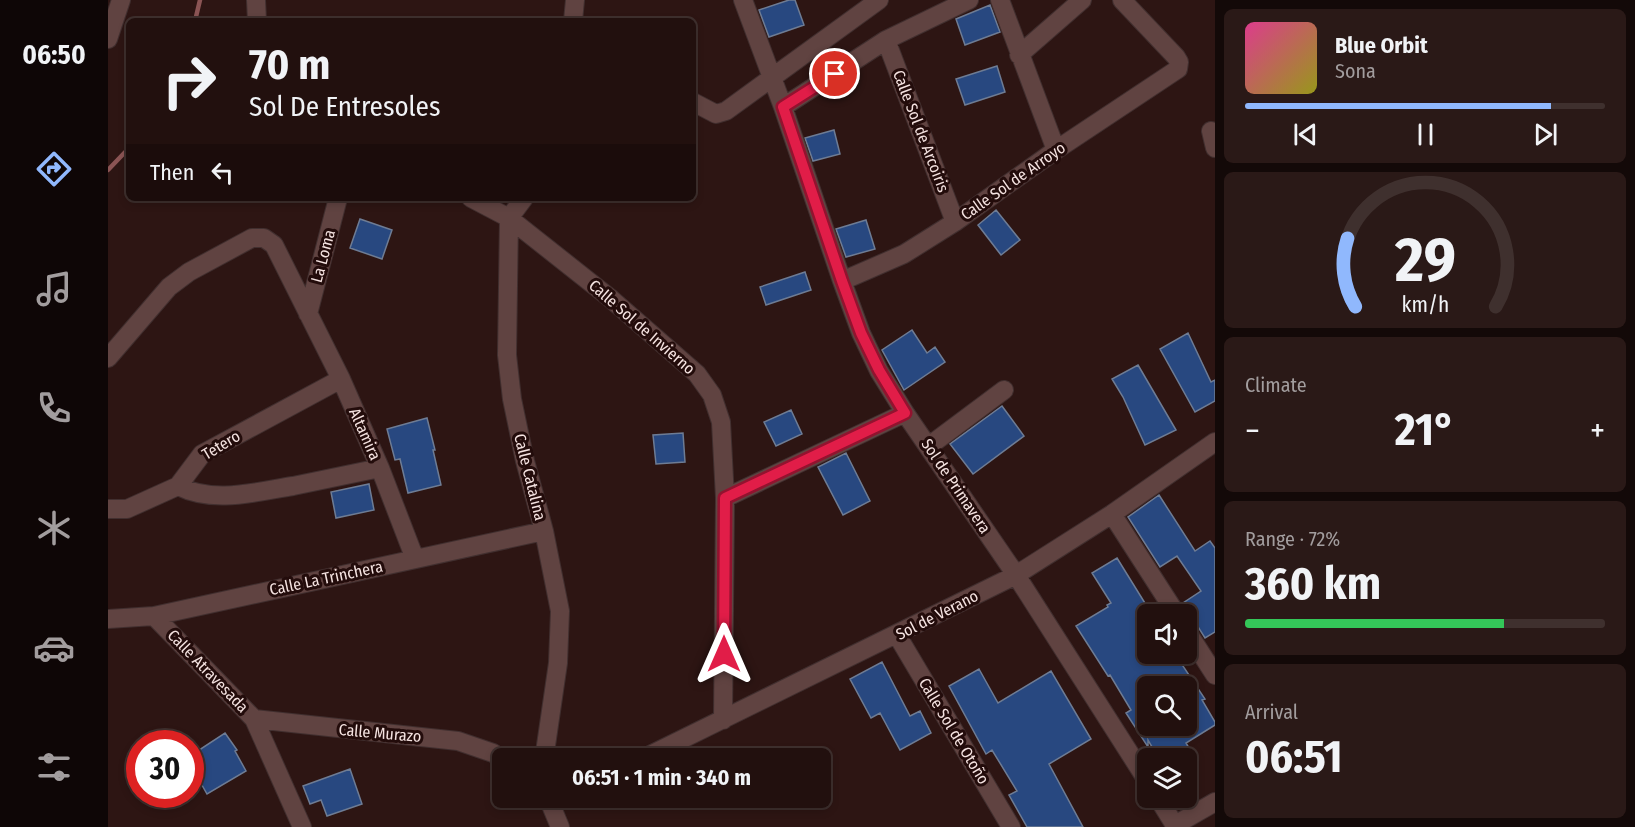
<!DOCTYPE html>
<meta charset="utf-8">
<style>
body{margin:0;font-family:"Fira Sans Condensed",sans-serif;background:#2a1917;color:#f1f3f6;height:100vh;display:flex;flex-direction:column;font-size:22px;white-space:nowrap}
*{box-sizing:border-box;margin:0}
p{font-size:20px;color:#a29d9e}
.icon{flex:none;width:33px;height:33px;fill:none;stroke:currentColor;stroke-width:2;stroke-linecap:round;stroke-linejoin:round}
.map{position:relative;flex:1;overflow:hidden}
.drawer{display:flex;flex-direction:column;gap:9px;padding:9px;background:#130908;width:420px}
.drawer>*{flex:none}
.guide{position:absolute;left:18px;top:18px;width:570px;height:183px;border-radius:9px;box-shadow:0 3px 9px #0003,0 0 0 2px #3f302e;background:#22100e;color:#f1f3f6;overflow:hidden}
.controls{position:absolute;left:1029px;top:604px;display:grid;gap:12px}
.controls a{display:grid;place-items:center;width:60px;height:60px;border-radius:9px;background:#22100e;box-shadow:0 3px 9px #0003,0 0 0 2px #3f302e;font-size:30px}
.speed{position:absolute;left:18px;top:730px;display:flex;gap:12px;font-size:30px;font-weight:700;text-align:center}
.speed>*{display:grid;place-content:center;width:78px;height:78px;border-radius:50%;background:#22100e;box-shadow:0 3px 9px #0003,0 0 0 2px #3f302e;line-height:1}
.speed .limit{border:9px solid #d22;background:#fff;color:#111}
.pin{position:absolute;display:grid;place-items:center;width:51px;height:51px;color:#fff;margin:-26px;border:3px solid #fff;border-radius:50%;box-shadow:0 2px 6px #0007}
.me{position:absolute;width:66px;margin:-33px;rotate:0deg;stroke-linejoin:round;filter:drop-shadow(0 0 4px #0008)}
.turn{display:flex;align-items:center;gap:21px;height:126px;padding:0 24px;font-size:27px}
.turn .icon{width:78px;height:78px;stroke-width:2.5}
.turn b{display:block;font-size:42px;line-height:51px}
.then{display:flex;align-items:center;height:57px;padding:0 24px;background:#0003;gap:12px;font-size:22px}
.big{font-size:45px;font-weight:700;line-height:1.1}
.drawer .tile{flex:1;display:flex;flex-direction:column;justify-content:center;gap:9px;min-width:0;padding:0 21px;border-radius:9px;background:#2a1917}
.drawer .dial{align-items:center;gap:0}
.dial svg{height:156px;overflow:visible;fill:none;stroke:#3f302e;stroke-width:7;stroke-linecap:round;text-anchor:middle}
.dial text{fill:#f1f3f6;stroke:none}
.song{display:flex;align-items:center;gap:18px}
.cover{width:72px;height:72px;border-radius:9px;background:linear-gradient(135deg,hsl(330 70% 55%),hsl(60 70% 35%))}
.played{height:6px;border-radius:3px;background:linear-gradient(90deg,#90b8fd 85%,#3f302e 85%)}
.keys{display:flex;justify-content:space-around;direction:ltr}
.heat{display:flex;justify-content:space-between;align-items:center;font-size:33px;direction:ltr}
.charge{height:9px;border-radius:4px;background:linear-gradient(90deg,#34c759 72%,#3f302e 0)}
.trip{position:absolute;left:384px;top:748px;width:339px;height:60px;border-radius:9px;background:#22100e;box-shadow:0 3px 9px #0003,0 0 0 2px #3f302e;font-weight:700;line-height:60px;text-align:center}
main{display:flex;flex:1;min-height:0}
.dock{display:flex;flex-direction:column;width:108px;justify-content:space-around;align-items:center;background:#0e0606;color:#a29d9e}
.dock .icon{width:42px;height:42px}
.dock .active{color:#90b8fd}
.dock b{font-size:27px;color:#f1f3f6}
.map>svg:first-child{display:block}
.lines{fill:none;stroke-linecap:round;stroke-linejoin:round}
.stream{stroke:#8b5454;stroke-width:4.5}
.building{fill:#284880;stroke:#6e7c94;stroke-width:1.5;fill-rule:evenodd}
.street-casing{stroke:#412f2f;stroke-width:20}
.street{stroke:#604341;stroke-width:18}
.route-casing{stroke:#92132f;stroke-width:15}
.route{stroke:#e11d48;stroke-width:10}
.labels{text-anchor:middle;dominant-baseline:central;stroke-width:6;stroke-linejoin:round;paint-order:stroke}
.street-label{font-size:16px;fill:#f5e3e1;stroke:#230c0b}
</style>
<main>
<nav class="dock">
<b>06:50</b>
<svg class="icon active" aria-label="directions" viewBox="0 0 24 24"><path d="M12 3l9 9-9 9-9-9zM9 14v-3h6M13 9l2 2-2 2"/></svg>
<svg class="icon" aria-label="music" viewBox="0 0 24 24"><path d="M9 18V5l10-2v13"/><circle cx="6" cy="18" r="3"/><circle cx="16" cy="16" r="3"/></svg>
<svg class="icon" aria-label="phone" viewBox="0 0 24 24"><path d="M5 4h4l2 5-3 2q2 4 5 5l2-3 5 2v4C11 20 4 13 5 4z"/></svg>
<svg class="icon" aria-label="climate" viewBox="0 0 24 24"><path d="M12 3v18M4 7l16 10M4 17L20 7"/></svg>
<svg class="icon" aria-label="car" viewBox="0 0 24 24"><path d="M5 17H2v-5l4-1 3-4h7l3 4 3 1v5h-3M9 17h6M6 11h13"/><circle cx="7" cy="17" r="2"/><circle cx="17" cy="17" r="2"/></svg>
<svg class="icon" aria-label="filters" viewBox="0 0 24 24"><path d="M4 7h16M4 17h16"/><circle cx="9" cy="7" r="2"/><circle cx="15" cy="17" r="2"/></svg>
</nav>
<div class="map">
<svg width="1107" height="827" viewBox="0 0 1107 827">
<rect width="100%" height="100%" fill="#2d1513"/>
<g class="lines">
<path class="stream" d="M87 21 92 0
M0 170 21 148"/>
</g>
<path class="building" d="M681 0H687L696 25 661 37 651 10Z
M882 5 892 32 857 45 848 19Z
M889 66 897 92 857 105 848 79Z
M726 130 732 154 705 161 697 138Z
M888 210 912 240 893 255 870 225Z
M252 219 284 230 274 259 242 248Z
M758 220 767 249 738 257 728 229Z
M697 272 703 290 658 305 652 287Z
M804 330 819 353 827 347 837 362 796 390 774 350Z
M1080 333 1103 382 1107 380V401L1087 412 1052 349Z
M1030 365 1068 430 1037 445 1015 397 1004 379Z
M894 406 916 436 865 474 842 444Z
M683 410 694 434 668 446 656 422Z
M319 418 327 450H325L333 485 300 493 292 459 287 460 279 429Z
M575 433 577 462 548 464 545 435Z
M738 453 762 501 735 515 710 467Z
M261 484 266 510 228 518 223 492Z
M1051 495 1087 551 1102 541 1107 548V632L1097 638 1075 603 1093 591 1069 556 1052 567 1020 517Z
M1009 558 1040 608V654H1067L1097 699 1094 700 1107 722V725L1078 743 1081 748 1063 759H1051L1040 740V747L1018 713 1023 710 1002 675 1000 676 968 626 1000 607 999 605 1003 603 984 573ZM1040 687H1078V726H1040Z
M774 662 802 716 812 711 823 733 792 750 772 713 763 718 742 679Z
M871 669 890 703 943 671 983 739 941 764 975 827H919L901 795 909 791 884 750 878 754 841 686Z
M117 733 129 750 127 751 138 771 99 794 90 778 95 775 82 756Z
M242 769 254 804 219 816 213 800 202 804 195 786Z"/>
<g class="lines">
<g class="street-casing">
<path id="street" d="M148 0 149 21
M635 0 675 107 734 281 753 333 771 371 797 413 908 575 1040 782
M892 0 948 150
M465 21 467 0
M0 39 13 0
M778 40 847 222
M911 55 974 0
M585 102 608 114 618 111 771 0
M675 107 778 40 861 0
M1103 131 1107 148
M363 198 401 218 502 298 589 374 604 395 613 422 617 498 615 720
M416 198 401 218 399 355 404 399 417 461 436 531 452 611 450 663 436 759
M734 281 796 254 847 222 948 150 1070 69 1071 62 1068 57 1014 0
M200 314 230 198
M0 358 61 287 81 272 144 238H156L166 245 233 379 272 468 307 559
M821 446 896 390
M70 486C106 504 147 492 185 486 214 480 243 474 272 468
M617 498 797 413
M0 509H19L70 486 94 454 233 379
M1004 514 1069 615
M46 616 146 719 194 827
M0 619 46 616 436 531
M1078 630 1107 675
M789 635 903 827
M146 719 350 741 385 753 394 759
M534 759 908 575 1004 514 1107 442
M440 798 452 827
M1050 798 1068 827
M1067 825 1107 802"/>
</g>
<use href="#street" class="street"/>
</g>
<g class="lines">
<g class="route-casing">
<path id="route" d="M616 654 617 498 797 413 771 370 753 333 734 281 675 107 727 74"/>
</g>
<use href="#route" class="route"/>
</g>
<g class="labels">
<g class="street-label">
<text transform="translate(813 131) rotate(69)">Calle Sol de Arcoiris</text>
<text transform="translate(905 181) rotate(-35)">Calle Sol de Arroyo</text>
<text transform="translate(215 256) rotate(-75)">La Loma</text>
<text transform="translate(534 327) rotate(41)">Calle Sol de Invierno</text>
<text transform="translate(257 434) rotate(66)">Altamira</text>
<text transform="translate(113 445) rotate(-31)">Tetero</text>
<text transform="translate(422 477) rotate(76)">Calle Catalina</text>
<text transform="translate(848 486) rotate(56)">Sol de Primavera</text>
<text transform="translate(218 578) rotate(-12)">Calle La Trinchera</text>
<text transform="translate(829 615) rotate(-27)">Sol de Verano</text>
<text transform="translate(100 671) rotate(46)">Calle Atravesada</text>
<text transform="translate(846 731) rotate(59)">Calle Sol de Otoño</text>
<text transform="translate(272 733) rotate(5)">Calle Murazo</text>
</g>
</g>
</svg>
<div class="controls">
<a><svg class="icon" aria-label="sound" viewBox="0 0 24 24"><path d="M4 9h4l5-4v14l-5-4H4zM17 9q2 3 0 6"/></svg></a>
<a><svg class="icon" aria-label="search" viewBox="0 0 24 24"><circle cx="10" cy="10" r="6"/><path d="M15 15l6 6"/></svg></a>
<a><svg class="icon" aria-label="layers" viewBox="0 0 24 24"><path d="M12 4l9 5-9 5-9-5zM3 14l9 5 9-5"/></svg></a>
</div>
<div class="speed"><div class="limit">30</div></div>
<div class="pin" style="left:727px;top:74px;background:#d93025"><svg class="icon" aria-label="arrive" viewBox="0 0 24 24"><path d="M6 21V4h12l-3 4 3 4H6"/></svg></div>
<svg class="me" style="left:616px;top:654px" viewBox="-20 -20 40 40"><path d="M0-17L14 15 0 8-14 15z" fill="#e11d48" stroke="#fff" stroke-width="4"/></svg>
<div class="trip">06:51 · 1 min · 340 m</div>
<div class="guide">
<div class="turn"><svg class="icon" aria-label="right" viewBox="0 0 24 24"><path d="M7 20v-9h11M14 6l5 5-5 5"/></svg><div><b>70 m</b>Sol De Entresoles</div></div>
<div class="then">Then<svg class="icon" aria-label="left" viewBox="0 0 24 24"><path d="M17 20v-9H6M10 6l-5 5 5 5"/></svg></div>
</div>
</div>
<section class="drawer">
<div class="tile">
<div class="song"><i class="cover"></i><div><b>Blue Orbit</b><p>Sona</p></div></div>
<div class="played"></div>
<div class="keys"><svg class="icon" aria-label="previous" viewBox="0 0 24 24"><path d="M18 5L8 12l10 7zM5 5v14"/></svg><svg class="icon" aria-label="pause" viewBox="0 0 24 24"><path d="M8 5v14M16 5v14"/></svg><svg class="icon" aria-label="next" viewBox="0 0 24 24"><path d="M6 5l10 7-10 7zM19 5v14"/></svg></div>
</div>
<div class="tile dial"><svg viewBox="0 0 100 80">
<path d="M14 69A42 42 0 1 1 86 69"/>
<path d="M14 69A42 42 0 0 1 10 34" stroke="#90b8fd"/>
<text x="50" y="56" font-size="32" font-weight="700">29</text>
<text x="50" y="72" font-size="11">km/h</text>
</svg></div>
<div class="tile"><p>Climate</p>
<div class="heat"><a>−</a><b class="big">21°</b><a>+</a></div>
</div>
<div class="tile"><p>Range · 72%</p><b class="big">360 km</b><div class="charge"></div></div>
<div class="tile"><p>Arrival</p><b class="big">06:51</b></div>
</section>
</main>
